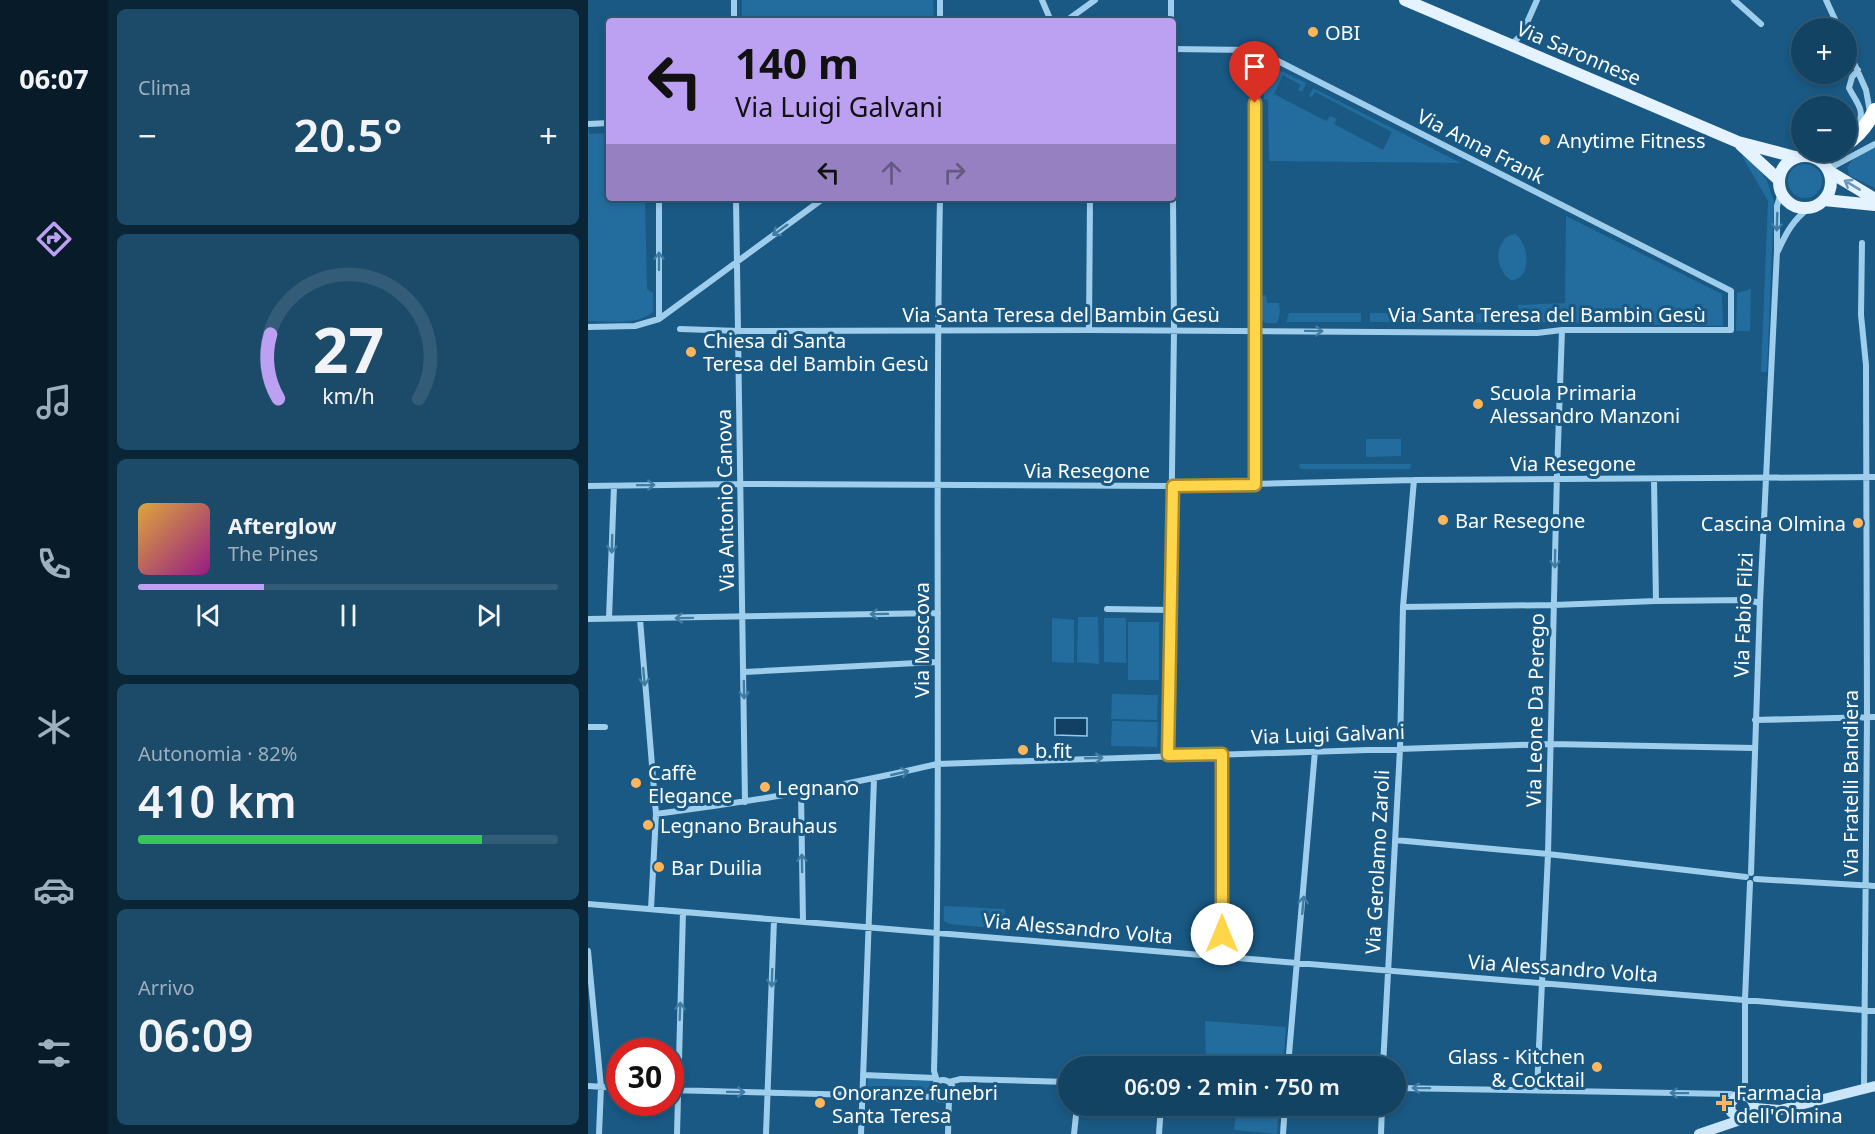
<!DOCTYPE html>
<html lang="it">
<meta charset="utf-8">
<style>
body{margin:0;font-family:"Noto Sans",sans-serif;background:#1c4a69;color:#f1f3f6;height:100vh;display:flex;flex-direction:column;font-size:22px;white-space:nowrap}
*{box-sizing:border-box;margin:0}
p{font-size:20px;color:#9db0be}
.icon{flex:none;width:33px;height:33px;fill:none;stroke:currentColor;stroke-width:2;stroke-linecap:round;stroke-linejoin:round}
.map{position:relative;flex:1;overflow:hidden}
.panel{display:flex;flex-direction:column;gap:9px;padding:9px;background:#0a2536;width:480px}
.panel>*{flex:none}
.top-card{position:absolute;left:18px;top:18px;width:570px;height:183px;border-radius:6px;box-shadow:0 3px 9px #0003,0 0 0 2px #325c78;background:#bca0f2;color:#111;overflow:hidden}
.controls{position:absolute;left:1203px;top:18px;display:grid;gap:12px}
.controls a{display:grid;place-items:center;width:66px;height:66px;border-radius:50%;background:#134363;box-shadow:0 3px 9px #0003,0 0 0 2px #325c78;font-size:30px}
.speed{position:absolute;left:18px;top:1038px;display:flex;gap:12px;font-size:30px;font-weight:700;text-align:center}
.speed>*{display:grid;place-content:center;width:78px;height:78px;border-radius:50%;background:#134363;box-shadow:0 3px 9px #0003,0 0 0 2px #325c78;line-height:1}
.speed .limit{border:9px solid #d22;background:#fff;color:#111}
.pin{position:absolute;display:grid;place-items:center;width:51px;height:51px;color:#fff;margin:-62px -26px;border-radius:50% 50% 50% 0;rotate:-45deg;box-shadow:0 0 6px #0007}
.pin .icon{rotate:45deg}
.me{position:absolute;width:66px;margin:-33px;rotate:0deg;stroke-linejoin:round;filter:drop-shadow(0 0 4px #0008)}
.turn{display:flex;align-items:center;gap:21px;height:126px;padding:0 30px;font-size:27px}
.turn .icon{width:78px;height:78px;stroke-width:2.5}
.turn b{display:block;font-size:42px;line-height:51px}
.lanes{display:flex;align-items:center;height:57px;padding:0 30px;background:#0003;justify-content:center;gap:30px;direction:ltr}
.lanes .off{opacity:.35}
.big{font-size:45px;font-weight:600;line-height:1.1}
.panel .tile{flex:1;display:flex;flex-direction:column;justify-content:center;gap:9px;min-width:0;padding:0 21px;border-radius:9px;background:#1c4a69}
.panel .dial{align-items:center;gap:0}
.dial svg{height:156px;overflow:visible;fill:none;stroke:#325c78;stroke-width:7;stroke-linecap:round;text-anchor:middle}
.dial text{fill:#f1f3f6;stroke:none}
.song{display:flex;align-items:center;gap:18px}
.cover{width:72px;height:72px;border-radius:9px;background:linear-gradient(135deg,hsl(40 70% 55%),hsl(310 70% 35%))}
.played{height:6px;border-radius:3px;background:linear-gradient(90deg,#bca0f2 30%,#325c78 30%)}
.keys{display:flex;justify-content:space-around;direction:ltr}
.heat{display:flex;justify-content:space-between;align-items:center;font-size:33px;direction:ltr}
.charge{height:9px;border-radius:4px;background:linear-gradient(90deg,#34c759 82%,#325c78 0)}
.trip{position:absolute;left:470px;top:1056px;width:348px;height:60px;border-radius:30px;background:#134363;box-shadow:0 3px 9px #0003,0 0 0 2px #325c78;font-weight:600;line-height:60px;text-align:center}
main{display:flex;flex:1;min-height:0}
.menu{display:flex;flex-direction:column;width:108px;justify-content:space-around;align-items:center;background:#081b28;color:#9db0be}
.menu .icon{width:42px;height:42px}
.menu .current{color:#bca0f2}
.menu b{font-size:27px;color:#f1f3f6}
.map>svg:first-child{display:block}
.green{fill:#226d9e}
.water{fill:#114062;stroke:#92cbee;stroke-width:1.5}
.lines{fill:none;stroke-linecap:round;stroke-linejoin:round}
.street{stroke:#9fceec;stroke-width:6}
.secondary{stroke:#cbe6f9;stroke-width:10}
.primary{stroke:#e4f3ff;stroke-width:12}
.highway{stroke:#fff;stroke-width:14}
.oneway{stroke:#6a97b5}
.oneway2{stroke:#417ca3}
.route-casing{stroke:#a68a30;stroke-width:15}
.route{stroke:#ffd54a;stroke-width:10}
.poi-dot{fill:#ffb65a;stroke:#195984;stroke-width:2}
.labels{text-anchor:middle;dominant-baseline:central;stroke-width:6;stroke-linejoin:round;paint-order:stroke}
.poi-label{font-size:20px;fill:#fff;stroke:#195984;text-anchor:start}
.street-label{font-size:20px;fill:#fff;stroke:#195984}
</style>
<main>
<nav class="menu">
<b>06:07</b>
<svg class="icon current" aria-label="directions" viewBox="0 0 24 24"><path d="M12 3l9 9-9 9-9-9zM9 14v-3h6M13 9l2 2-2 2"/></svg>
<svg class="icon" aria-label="music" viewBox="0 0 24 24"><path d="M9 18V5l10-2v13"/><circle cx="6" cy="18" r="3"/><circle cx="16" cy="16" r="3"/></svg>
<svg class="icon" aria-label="phone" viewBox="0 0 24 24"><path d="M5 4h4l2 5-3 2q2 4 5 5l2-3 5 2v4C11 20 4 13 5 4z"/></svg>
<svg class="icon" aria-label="climate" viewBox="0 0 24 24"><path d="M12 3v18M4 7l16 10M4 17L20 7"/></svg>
<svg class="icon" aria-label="car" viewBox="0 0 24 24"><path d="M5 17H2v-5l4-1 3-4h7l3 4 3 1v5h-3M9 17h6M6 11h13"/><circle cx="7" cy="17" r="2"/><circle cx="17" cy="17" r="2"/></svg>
<svg class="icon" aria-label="filters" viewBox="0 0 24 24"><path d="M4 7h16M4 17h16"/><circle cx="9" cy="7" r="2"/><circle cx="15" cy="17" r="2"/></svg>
</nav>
<section class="panel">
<div class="tile"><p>Clima</p>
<div class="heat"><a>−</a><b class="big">20.5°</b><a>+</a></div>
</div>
<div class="tile dial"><svg viewBox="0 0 100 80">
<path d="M14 69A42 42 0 1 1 86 69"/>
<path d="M14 69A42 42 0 0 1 10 36" stroke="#bca0f2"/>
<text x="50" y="56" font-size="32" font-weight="700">27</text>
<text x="50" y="72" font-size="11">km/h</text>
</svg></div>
<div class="tile">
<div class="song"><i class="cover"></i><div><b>Afterglow</b><p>The Pines</p></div></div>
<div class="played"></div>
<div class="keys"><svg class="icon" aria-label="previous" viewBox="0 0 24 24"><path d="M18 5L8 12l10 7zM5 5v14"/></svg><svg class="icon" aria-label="pause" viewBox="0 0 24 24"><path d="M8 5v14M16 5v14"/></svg><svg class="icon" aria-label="next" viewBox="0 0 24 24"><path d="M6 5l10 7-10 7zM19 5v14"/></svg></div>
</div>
<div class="tile"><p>Autonomia · 82%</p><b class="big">410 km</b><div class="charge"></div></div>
<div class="tile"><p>Arrivo</p><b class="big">06:09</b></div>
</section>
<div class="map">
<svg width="1287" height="1134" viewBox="0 0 1287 1134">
<rect width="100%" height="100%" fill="#195984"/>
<path class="green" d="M154 0H345L346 21H154Z
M688 71H693L718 83 714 92 710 90 713 85 695 75 686 94 738 121 742 116 749 119 746 124 795 150 804 132 727 92 724 97 721 96 725 88 873 163 681 161 680 100 676 99C676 87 675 77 688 71Z
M0 128 2 134 21 133V198H57L59 289 65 293V312C48 326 21 321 0 321Z
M1287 148V188L1262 176 1259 168C1264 156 1276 153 1287 148Z
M1154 156 1165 160 1179 181 1186 201 1179 372H1173L1180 201Z
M1200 181a17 17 0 1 1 34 0a17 17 0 1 1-34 0Z
M978 216 1134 294 1135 326 938 322 929 305 977 303Z
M927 234C942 243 944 280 923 280 906 270 905 238 927 234Z
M1163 289 1162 331H1148L1149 293Z
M678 295 679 303H691L692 313 689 323H678L670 318V296Z
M701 313H773V322H698Z
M782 313 925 314 930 323 782 322Z
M778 439H813V456L778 457Z
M711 464H823L822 469H712Z
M490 617H510L511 664 489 662Z
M464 618 486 620V663L464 662Z
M516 618H538V663L516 662Z
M540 622H571V680H540Z
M524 694 570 695 569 720 523 719Z
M524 721 570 722 569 747 523 746Z
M356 906 417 909 415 929 361 924 356 921Z
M617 1021 698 1027 695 1066H618Z
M280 1073 343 1076 342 1087 334 1094V1088L288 1086 287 1092H279Z
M649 1106H691L689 1134 646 1130Z"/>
<path class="water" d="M467 718H499V736L467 735Z"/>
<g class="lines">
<path class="street" d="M352 0V21
M454 0 463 21
M583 0V21
M1146 0 1173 24
M1238 0 1251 28
M146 21V0
M478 21 507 0
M923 45 934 34 949 0
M1258 45 1278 90 1282 112
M0 124 21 123
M1270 126C1278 110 1268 102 1261 88L1264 77 1270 70
M1240 169 1287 144
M71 198V319
M148 198 157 802
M1274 243 1273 315 1278 365 1279 717 1276 1089
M1190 251C1198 233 1205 220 1221 208
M0 327 47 326 71 319 236 198
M92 329 151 331 501 330 949 333 974 330H1143V291L686 59 661 50 585 49
M501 330 502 198
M1066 479 1068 601
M667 485V52
M0 486 153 484 585 486 826 480 1287 477
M815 607 966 605 1068 601 1160 600 1172 603
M519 609 583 610
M21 618 26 486
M0 619 350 613
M52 619 68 814 63 909
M156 672 349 662
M1167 720 1287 717
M0 727H17
M580 755 586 331 585 198
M213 792 215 922
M68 814C162 802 256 786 349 764L963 744 1166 748
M807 840 960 854 1158 877
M1163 873 1172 603 1189 251V206L1193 193
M1168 879 1287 886
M0 904C429 940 858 975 1287 1011
M0 951 13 1087 11 1134
M634 957V754
M700 1066 727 751
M795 1066 812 749 815 607 826 480
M275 1075 347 1078
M345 1090a10 10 0 1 1 20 0a10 10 0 1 1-20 0Z
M349 1081 346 1071C354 780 346 489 352 198
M361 1082 373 1079 480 1082
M0 1086 32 1088
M807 1088 1142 1094 1149 1096
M949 1089 960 854 969 473 974 330
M82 1090 347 1097
M1157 1095V999L1162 883
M89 1134 95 912
M178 1134 186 920
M273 1134 286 779
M360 1134 361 1098
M486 1134 489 1106
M571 1134 573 1106
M695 1134 697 1106
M793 1134 794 1106"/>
<path class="secondary" d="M1167 1108 1192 1110 1287 1086
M1111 1134 1161 1117C1171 1106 1164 1093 1149 1096L1142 1104 1143 1112 1152 1119"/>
<path class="primary" d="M817 0 1150 142 1207 157
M1153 145 1191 180
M1191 182a26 26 0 1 1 52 0a26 26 0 1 1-52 0Z
M1242 172 1287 199
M1236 200 1287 205"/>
<path class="highway" d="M1258 144C1272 135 1280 124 1287 110
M1226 156 1240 152"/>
</g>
<defs><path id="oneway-shaft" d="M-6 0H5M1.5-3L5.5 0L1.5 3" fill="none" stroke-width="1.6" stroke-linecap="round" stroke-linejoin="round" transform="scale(1.5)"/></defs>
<use class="oneway" href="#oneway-shaft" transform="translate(1264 185) rotate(-149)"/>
<g class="oneway2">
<use href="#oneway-shaft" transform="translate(1189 222) rotate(92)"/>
<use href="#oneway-shaft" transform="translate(192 230) rotate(144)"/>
<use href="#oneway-shaft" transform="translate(71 261) rotate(-90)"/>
<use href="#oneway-shaft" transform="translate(726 331) rotate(1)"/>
<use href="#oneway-shaft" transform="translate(58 485) rotate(-1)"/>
<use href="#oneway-shaft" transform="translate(24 544) rotate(92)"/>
<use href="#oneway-shaft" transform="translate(967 559) rotate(91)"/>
<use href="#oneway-shaft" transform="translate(291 614) rotate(179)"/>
<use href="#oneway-shaft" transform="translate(96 618) rotate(179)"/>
<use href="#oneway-shaft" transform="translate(56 677) rotate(85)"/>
<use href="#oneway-shaft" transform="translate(156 690) rotate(89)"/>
<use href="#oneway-shaft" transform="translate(506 758) rotate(-2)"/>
<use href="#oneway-shaft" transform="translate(312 773) rotate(-13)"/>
<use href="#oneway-shaft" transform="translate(214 863) rotate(-91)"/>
<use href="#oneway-shaft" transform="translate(715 905) rotate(-85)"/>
<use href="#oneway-shaft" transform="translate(184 978) rotate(92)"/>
<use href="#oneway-shaft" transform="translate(92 1011) rotate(-88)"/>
<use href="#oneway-shaft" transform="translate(833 1088) rotate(-179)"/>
<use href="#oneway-shaft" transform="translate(148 1092) rotate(1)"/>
<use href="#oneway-shaft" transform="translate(1091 1093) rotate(-179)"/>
</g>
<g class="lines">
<g class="route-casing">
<path id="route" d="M634 934V754L580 755 585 486 667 485V103"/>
</g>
<use href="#route" class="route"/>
</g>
<g class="poi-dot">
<circle cx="725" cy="32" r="6"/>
<circle cx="957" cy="140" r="6"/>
<circle cx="103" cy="352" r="6"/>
<circle cx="890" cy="404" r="6"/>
<circle cx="855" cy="520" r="6"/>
<circle cx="1270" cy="523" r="6"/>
<circle cx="435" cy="750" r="6"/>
<circle cx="48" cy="783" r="6"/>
<circle cx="177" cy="787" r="6"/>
<circle cx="60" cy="825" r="6"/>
<circle cx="71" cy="867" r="6"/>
<circle cx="1009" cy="1067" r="6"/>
<circle cx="232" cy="1103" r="6"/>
<path d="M1133 1094h6v6h6v6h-6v6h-6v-6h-6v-6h6z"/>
</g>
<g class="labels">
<g class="poi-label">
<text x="737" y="32">OBI</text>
<text x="969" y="140">Anytime Fitness</text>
<text x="115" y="340">Chiesa di Santa<tspan x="115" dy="23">Teresa del Bambin Gesù</tspan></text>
<text x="902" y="392">Scuola Primaria<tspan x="902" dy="23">Alessandro Manzoni</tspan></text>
<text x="867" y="520">Bar Resegone</text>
<text x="1258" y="523" text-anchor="end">Cascina Olmina</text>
<text x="447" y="750">b.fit</text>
<text x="60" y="772">Caffè<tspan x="60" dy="23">Elegance</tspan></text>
<text x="189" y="787">Legnano</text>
<text x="72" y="825">Legnano Brauhaus</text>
<text x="83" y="867">Bar Duilia</text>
<text x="997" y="1056" text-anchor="end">Glass - Kitchen<tspan x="997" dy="23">&amp; Cocktail</tspan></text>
<text x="244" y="1092">Onoranze funebri<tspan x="244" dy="23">Santa Teresa</tspan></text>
<text x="1148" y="1092">Farmacia<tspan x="1148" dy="23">dell'Olmina</tspan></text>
</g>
<g class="street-label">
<text transform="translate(991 53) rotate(23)">Via Saronnese</text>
<text transform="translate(893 146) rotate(27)">Via Anna Frank</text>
<text x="473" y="314">Via Santa Teresa del Bambin Gesù</text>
<text x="959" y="314">Via Santa Teresa del Bambin Gesù</text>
<text x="985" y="463">Via Resegone</text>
<text x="499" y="470">Via Resegone</text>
<text transform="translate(137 500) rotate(-91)">Via Antonio Canova</text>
<text transform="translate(1155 615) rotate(-88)">Via Fabio Filzi</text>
<text transform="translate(333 640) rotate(-90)">Via Moscova</text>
<text transform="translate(947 710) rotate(-89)">Via Leone Da Perego</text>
<text transform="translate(740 734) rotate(-2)">Via Luigi Galvani</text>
<text transform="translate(1262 783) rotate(-90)">Via Fratelli Bandiera</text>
<text transform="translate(789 862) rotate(-87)">Via Gerolamo Zaroli</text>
<text transform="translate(490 928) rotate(5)">Via Alessandro Volta</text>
<text transform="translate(975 968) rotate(4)">Via Alessandro Volta</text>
</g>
</g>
</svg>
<div class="controls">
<a>+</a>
<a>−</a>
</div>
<div class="speed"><div class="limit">30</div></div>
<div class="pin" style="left:667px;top:103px;background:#d93025"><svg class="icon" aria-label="arrive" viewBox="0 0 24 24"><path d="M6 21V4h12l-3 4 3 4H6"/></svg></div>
<svg class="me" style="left:634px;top:934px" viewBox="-20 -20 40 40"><circle r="19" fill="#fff"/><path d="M0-13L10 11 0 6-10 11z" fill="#ffd54a"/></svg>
<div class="trip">06:09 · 2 min · 750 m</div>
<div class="top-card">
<div class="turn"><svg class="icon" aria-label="left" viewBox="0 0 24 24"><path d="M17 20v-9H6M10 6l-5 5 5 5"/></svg><div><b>140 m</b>Via Luigi Galvani</div></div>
<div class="lanes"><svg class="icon" aria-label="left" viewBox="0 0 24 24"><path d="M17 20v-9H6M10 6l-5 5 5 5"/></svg><svg class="icon off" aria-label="ahead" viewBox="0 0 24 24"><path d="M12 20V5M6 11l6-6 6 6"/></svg><svg class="icon off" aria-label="right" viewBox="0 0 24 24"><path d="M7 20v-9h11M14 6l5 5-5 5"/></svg></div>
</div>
</div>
</main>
